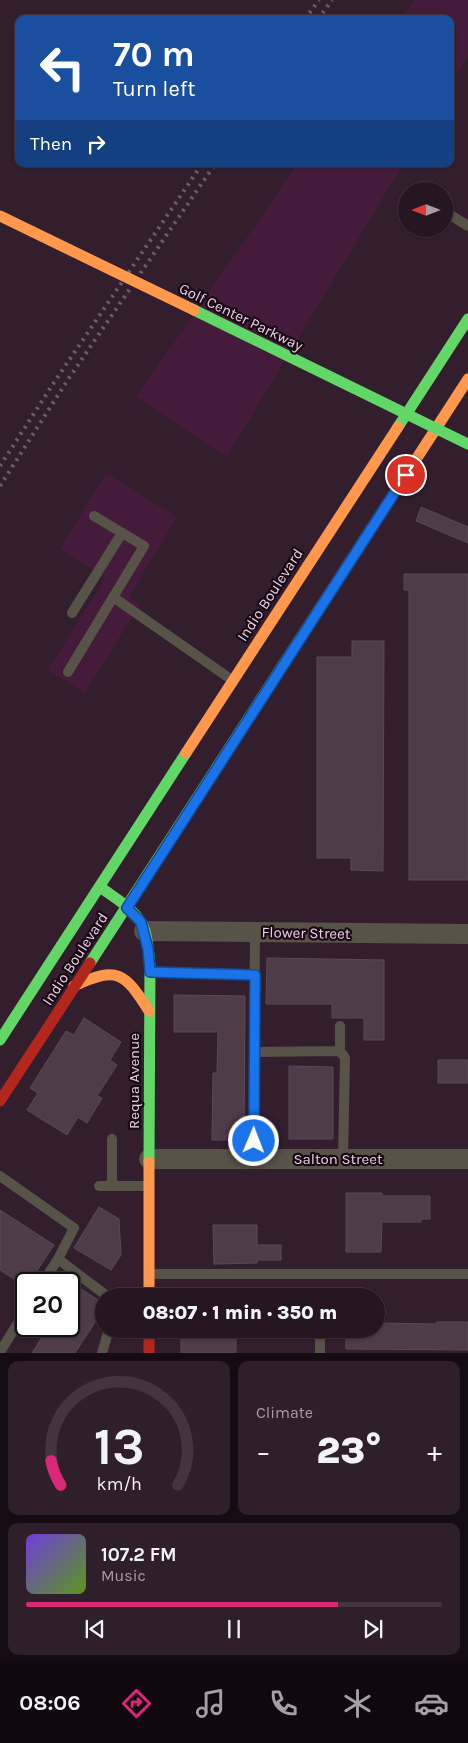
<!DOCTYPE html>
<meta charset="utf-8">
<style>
body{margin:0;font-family:Karla,sans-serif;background:#2e1f2a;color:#f1f3f6;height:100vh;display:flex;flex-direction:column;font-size:19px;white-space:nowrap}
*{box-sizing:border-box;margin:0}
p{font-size:16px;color:#a49fa5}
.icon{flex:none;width:28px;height:28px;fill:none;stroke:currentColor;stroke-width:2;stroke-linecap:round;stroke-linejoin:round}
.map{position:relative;height:1353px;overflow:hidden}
.sheet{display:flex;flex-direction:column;gap:8px;padding:8px;background:#150c13;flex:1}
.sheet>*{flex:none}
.guide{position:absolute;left:15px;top:15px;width:439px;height:152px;border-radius:10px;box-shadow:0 1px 4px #0004,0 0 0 1px #423540;background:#1a4fa0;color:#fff;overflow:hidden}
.needle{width:32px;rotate:270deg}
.controls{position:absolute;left:398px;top:182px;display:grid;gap:10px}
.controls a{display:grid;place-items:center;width:55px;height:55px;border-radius:50%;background:#261622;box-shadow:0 1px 4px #0004,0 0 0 1px #423540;font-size:25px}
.speed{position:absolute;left:15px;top:1272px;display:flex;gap:10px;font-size:25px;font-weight:700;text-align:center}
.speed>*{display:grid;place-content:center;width:65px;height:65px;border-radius:50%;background:#261622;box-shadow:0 1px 4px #0004,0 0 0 1px #423540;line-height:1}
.speed .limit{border:2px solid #111;border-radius:8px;background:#fff;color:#111}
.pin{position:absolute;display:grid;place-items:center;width:42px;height:42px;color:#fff;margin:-21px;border:2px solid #fff;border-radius:50%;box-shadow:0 1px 5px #0007}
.me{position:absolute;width:55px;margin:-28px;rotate:1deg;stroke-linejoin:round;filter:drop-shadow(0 0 4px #0008)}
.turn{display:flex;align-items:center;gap:18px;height:105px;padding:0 15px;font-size:22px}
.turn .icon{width:65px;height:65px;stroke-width:2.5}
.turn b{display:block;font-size:35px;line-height:42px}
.then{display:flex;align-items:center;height:48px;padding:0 15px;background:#0003;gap:10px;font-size:19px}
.big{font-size:38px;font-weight:800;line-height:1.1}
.sheet .card{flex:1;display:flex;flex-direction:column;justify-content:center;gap:8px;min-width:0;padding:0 18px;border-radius:10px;background:#2e1f2a}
.sheet .dial{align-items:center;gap:0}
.dial svg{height:130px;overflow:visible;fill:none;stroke:#423540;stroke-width:7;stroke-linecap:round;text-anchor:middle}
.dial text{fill:#f1f3f6;stroke:none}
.song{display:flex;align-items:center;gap:15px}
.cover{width:60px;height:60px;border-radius:8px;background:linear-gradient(135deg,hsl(260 70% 55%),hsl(90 70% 35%))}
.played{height:5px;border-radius:2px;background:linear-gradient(90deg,#db2777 75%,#423540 75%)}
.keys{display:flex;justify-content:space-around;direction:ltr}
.heat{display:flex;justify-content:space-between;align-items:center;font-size:28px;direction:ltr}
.sheet .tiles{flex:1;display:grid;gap:8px;grid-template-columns:1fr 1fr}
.card:last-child{grid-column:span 2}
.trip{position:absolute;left:95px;top:1288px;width:290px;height:50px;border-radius:25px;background:#261622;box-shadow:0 1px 4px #0004,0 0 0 1px #423540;font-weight:800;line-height:50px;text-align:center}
.dock{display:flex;height:80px;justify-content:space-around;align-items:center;background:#0f090e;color:#a49fa5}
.dock .icon{width:35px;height:35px}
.dock .selected{color:#db2777}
.dock b{font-size:22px;color:#f1f3f6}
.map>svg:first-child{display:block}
.built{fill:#451b3b}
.building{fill:#4e3c4a;stroke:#5c4956}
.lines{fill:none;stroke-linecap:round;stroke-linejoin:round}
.lane{stroke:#585348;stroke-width:10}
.street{stroke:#585348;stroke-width:20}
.fast{stroke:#63d668;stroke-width:11}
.slow{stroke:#ff974d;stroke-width:11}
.jam{stroke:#b3261e;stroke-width:11}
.rail{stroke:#6a6060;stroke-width:4;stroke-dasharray:2.5 5;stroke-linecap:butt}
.fast-bridge{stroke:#63d668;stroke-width:11}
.slow-bridge{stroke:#ff974d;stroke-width:11}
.route-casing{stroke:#114b97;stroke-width:12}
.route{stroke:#1a73e8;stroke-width:9}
.labels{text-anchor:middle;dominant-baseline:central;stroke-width:4.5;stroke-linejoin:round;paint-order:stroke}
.street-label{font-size:15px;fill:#ead0e2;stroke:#190815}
</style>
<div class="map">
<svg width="468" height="1353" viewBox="0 0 468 1353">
<rect width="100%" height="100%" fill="#331e2e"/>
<path class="built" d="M415 0H468V56L450 86V19H400Z
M298 164H403L227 457 136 397Z
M106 473 177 517 129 597 140 604 85 693 48 670 105 578 60 549Z"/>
<path class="building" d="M421 507 468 527V543L416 521Z
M404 574H468V880H409V590H404Z
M352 641H384L383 871 351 870V858H317V657H352Z
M267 958 384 960V1040H364V1018H332V1004H266Z
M174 995 245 996 244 1140H212L213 1073H217L218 1032H174Z
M84 1018 121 1042 110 1060 117 1065 97 1096 102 1098 87 1123 78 1117 67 1135 27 1110 38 1093 30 1088 66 1031 74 1035Z
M438 1060H468V1083H438Z
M289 1066 333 1067V1139H289Z
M346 1193H382V1196H430V1219H421V1222H382L381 1252H346Z
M99 1207 119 1219 121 1255 111 1270 74 1248Z
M0 1210 54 1245 28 1284H26V1287L0 1270Z
M213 1225H257V1245H281V1260H257V1263L214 1264Z
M75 1285 101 1302 103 1310 75 1353H32L49 1326H69V1295Z
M437 1322H468V1350L346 1349V1329H376V1323L436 1324Z
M181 1329H233V1334H236V1353H181Z"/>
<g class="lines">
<path class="lane" d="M444 211 468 226
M113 597 232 680
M72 613 122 533
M68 672 144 546 94 516
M151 972 255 975
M340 1026V1051L345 1058 343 1159
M254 1052 340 1051
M112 1139V1186
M253 1159 255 932
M0 1176 74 1228 58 1259
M99 1186H148
M149 1274H468
M42 1284 58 1259 107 1296
M320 1329V1353
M0 1352 26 1310
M102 1353 109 1329"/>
<path class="street" d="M144 931 468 934
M149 1159H468"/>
<path class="fast" d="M398 427 468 319
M100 887C116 899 138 910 145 931 148 942 149 954 150 966L149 1162
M90 963 371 529
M0 1040 186 753"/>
<path class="slow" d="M371 529 468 379
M186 753 398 427
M74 986C118 966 124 972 149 1011
M149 1296V1162"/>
<path class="jam" d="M0 1101 90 963
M149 1329V1353"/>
<path class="rail" d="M305 19 319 0
M318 19 332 0
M0 466 53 384 202 164
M0 486 67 381 215 164"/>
<path class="fast-bridge" d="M194 310 468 444"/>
<path class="slow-bridge" d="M0 216 194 310"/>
</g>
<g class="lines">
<g class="route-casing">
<path id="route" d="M254 1141 255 975 150 972 148 949 141 922 127 908 406 475"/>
</g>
<use href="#route" class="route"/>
</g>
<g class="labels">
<g class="street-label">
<text transform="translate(241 317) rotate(26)">Golf Center Parkway</text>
<text transform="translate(270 595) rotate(-57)">Indio Boulevard</text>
<text transform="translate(306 933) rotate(1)">Flower Street</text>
<text transform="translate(75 959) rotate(-57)">Indio Boulevard</text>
<text transform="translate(134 1081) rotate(-90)">Requa Avenue</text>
<text x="338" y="1159">Salton Street</text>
</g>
</g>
</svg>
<div class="controls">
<a><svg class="needle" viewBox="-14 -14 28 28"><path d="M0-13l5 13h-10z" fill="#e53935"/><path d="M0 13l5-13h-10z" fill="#a49fa5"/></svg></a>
</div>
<div class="speed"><div class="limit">20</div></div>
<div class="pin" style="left:406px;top:475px;background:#d93025"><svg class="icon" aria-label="arrive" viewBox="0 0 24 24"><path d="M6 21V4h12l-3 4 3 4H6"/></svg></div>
<svg class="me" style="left:254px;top:1141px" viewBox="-20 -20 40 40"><circle r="17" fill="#1a73e8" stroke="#fff" stroke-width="3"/><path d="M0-11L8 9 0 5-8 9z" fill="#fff"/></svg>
<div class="trip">08:07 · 1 min · 350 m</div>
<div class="guide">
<div class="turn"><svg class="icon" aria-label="left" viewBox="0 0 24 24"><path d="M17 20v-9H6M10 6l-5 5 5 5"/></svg><div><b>70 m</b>Turn left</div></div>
<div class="then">Then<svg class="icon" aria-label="right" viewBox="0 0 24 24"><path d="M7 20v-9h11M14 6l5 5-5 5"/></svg></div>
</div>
</div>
<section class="sheet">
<div class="tiles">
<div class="card dial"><svg viewBox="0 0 100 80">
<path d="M14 69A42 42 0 1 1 86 69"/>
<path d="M14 69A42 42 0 0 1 8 54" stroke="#db2777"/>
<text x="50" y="56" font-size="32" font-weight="700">13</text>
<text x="50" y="72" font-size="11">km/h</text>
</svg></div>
<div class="card"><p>Climate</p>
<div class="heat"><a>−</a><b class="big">23°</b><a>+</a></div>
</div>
<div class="card">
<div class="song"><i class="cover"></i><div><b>107.2 FM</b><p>Music</p></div></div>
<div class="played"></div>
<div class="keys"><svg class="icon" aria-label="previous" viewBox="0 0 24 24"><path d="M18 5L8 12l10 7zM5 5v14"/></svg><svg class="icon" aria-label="pause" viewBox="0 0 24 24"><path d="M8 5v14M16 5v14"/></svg><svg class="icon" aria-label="next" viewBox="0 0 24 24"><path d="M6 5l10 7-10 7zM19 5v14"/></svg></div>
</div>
</div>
</section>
<nav class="dock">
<b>08:06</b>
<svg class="icon selected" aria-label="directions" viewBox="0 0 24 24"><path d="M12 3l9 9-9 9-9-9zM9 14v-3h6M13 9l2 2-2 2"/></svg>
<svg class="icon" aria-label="music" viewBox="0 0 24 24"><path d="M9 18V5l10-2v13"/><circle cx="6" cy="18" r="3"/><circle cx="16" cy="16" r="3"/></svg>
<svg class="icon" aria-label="phone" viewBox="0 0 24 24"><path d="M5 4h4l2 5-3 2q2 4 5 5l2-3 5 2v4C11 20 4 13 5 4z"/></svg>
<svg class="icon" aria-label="climate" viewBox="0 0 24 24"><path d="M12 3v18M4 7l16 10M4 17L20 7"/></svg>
<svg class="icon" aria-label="car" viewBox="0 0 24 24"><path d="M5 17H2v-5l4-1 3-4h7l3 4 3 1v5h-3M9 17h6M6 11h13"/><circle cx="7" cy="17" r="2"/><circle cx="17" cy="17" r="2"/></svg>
</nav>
